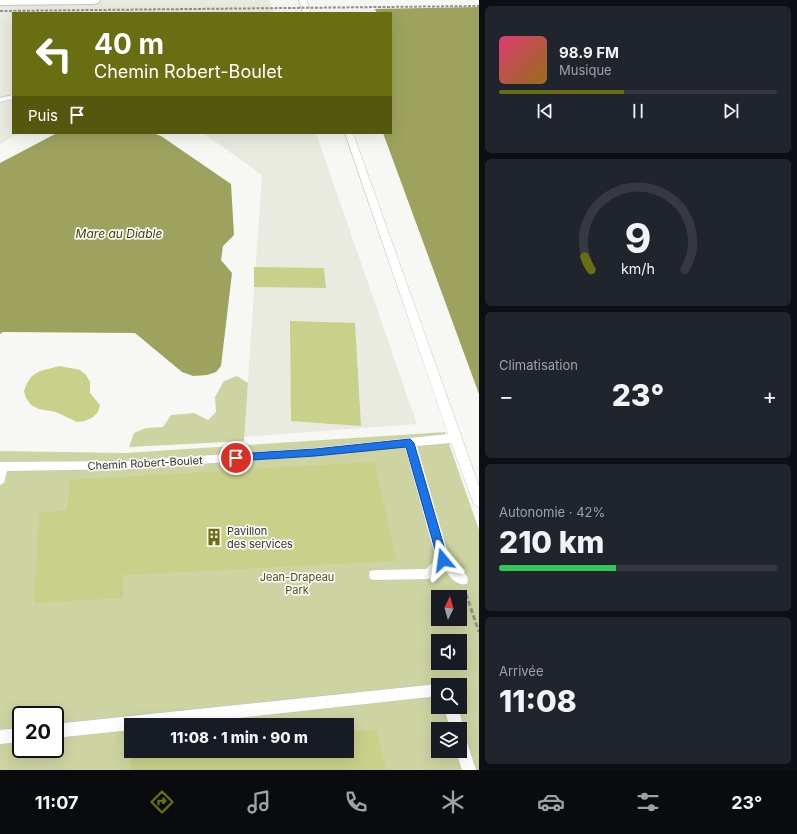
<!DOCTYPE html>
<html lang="fr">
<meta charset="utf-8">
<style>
body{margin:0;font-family:Inter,sans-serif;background:#20242c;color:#f1f3f6;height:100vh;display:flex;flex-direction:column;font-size:15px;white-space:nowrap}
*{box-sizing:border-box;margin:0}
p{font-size:13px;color:#9ea1a6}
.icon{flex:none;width:22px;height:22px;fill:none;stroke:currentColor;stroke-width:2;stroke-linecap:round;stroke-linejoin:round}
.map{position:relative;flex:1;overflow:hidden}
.sheet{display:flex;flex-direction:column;gap:6px;padding:6px;background:#0d0f14;width:318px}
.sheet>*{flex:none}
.top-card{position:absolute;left:12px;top:12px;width:380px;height:122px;border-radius:0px;box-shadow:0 4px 16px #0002;background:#696e13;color:#fff;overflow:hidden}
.needle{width:26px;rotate:5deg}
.tools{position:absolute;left:431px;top:590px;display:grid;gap:8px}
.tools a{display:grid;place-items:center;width:36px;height:36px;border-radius:0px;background:#171b24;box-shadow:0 4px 16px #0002;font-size:20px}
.speed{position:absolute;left:12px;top:706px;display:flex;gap:8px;font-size:20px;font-weight:700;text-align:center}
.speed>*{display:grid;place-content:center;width:52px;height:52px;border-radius:50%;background:#171b24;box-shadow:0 4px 16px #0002;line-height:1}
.speed .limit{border:2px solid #111;border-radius:6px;background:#fff;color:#111}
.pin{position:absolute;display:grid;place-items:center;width:34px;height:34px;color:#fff;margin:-17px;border:2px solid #fff;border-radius:50%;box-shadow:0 1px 4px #0007}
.me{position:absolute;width:44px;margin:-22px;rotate:344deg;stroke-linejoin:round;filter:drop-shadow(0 0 3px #0008)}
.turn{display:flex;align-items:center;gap:14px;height:84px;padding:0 16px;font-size:18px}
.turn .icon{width:52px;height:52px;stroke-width:2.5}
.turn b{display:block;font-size:28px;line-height:34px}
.then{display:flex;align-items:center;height:38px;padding:0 16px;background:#0003;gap:8px;font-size:15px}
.big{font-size:30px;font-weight:800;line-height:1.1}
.sheet .tile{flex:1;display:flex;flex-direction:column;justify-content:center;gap:6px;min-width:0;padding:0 14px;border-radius:6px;background:#20242c}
.sheet .dial{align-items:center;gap:0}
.dial svg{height:104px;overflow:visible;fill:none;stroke:#363941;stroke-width:7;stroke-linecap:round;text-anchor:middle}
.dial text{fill:#f1f3f6;stroke:none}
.song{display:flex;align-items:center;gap:12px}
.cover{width:48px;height:48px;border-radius:6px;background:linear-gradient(135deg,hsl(340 70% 55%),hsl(40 70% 35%))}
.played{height:4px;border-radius:2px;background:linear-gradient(90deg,#696e13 45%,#363941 45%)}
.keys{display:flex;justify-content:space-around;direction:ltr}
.heat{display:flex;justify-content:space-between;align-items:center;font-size:22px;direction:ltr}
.charge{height:6px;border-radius:3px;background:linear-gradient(90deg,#34c759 42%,#363941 0)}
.trip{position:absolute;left:124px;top:718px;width:230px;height:40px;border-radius:0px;background:#171b24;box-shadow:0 4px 16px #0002;font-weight:800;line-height:40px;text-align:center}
.tab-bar{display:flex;height:64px;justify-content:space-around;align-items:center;background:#090b0e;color:#9ea1a6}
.tab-bar .icon{width:28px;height:28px}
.tab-bar .selected{color:#696e13}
.tab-bar b{font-size:18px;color:#f1f3f6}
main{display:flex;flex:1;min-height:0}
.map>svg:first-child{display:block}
.built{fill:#eaebe0}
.green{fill:#ced3a2;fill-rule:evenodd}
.water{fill:#9da35e}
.pier{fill:#f7f8f4}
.building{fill:#c9d089}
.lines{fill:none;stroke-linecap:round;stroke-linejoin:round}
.lane-casing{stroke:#c5c6c2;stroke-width:1}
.primary-casing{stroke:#c5c6c2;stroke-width:2}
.path{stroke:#92928f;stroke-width:3;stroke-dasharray:5 2.5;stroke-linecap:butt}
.lane{fill:#fff;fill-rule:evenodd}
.primary{fill:#fff;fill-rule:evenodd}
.path-bridge{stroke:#92928f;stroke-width:2;stroke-dasharray:3 1.5;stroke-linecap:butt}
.route{fill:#1a73e8;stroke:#114b97}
.labels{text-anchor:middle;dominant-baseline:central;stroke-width:3.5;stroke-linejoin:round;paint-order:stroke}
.street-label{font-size:11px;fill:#353533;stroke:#f7f8f4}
.poi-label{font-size:11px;fill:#353533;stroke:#f7f8f4;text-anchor:start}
.park-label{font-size:11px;fill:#4e521e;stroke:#f7f8f4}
.water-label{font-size:12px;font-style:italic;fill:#3f420b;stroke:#f7f8f4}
</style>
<main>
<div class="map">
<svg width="479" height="770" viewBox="0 0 479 770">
<rect width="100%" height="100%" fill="#f7f8f4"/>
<path class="built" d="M0 0H269L274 13H13V133H19L0 144Z
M203 133H316L417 424 244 437 262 175Z"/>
<path class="green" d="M237 376 248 383 244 441 129 447 134 433 146 428 163 427 171 415 194 413 208 420 216 412 215 397 224 381Z
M445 432 479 530V770H0V451L125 453ZM438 597H460V619H438ZM438 641H460V663H438ZM438 685H460V707H438ZM21 715H55V749H21ZM131 725H347V751H131ZM438 729H460V751H438Z"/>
<path class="water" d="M370 0H479V394L383 133H391V13H377Z
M57 133H153L161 136 231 184 234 235 223 246 221 260 232 273 221 366 216 372 207 375 193 376 182 372 135 333 3 332 0 334V163Z"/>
<path class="pier" d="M368 0H479V7L372 9Z"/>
<path class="building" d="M254 267 324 268 326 288 254 287Z
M290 321 355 323 361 426 291 421Z
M60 366 80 370 86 375 90 382V393L100 405 98 412 93 417 85 421 77 422 56 412 39 409 31 405 26 398 24 391 27 383 32 376 40 371Z
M374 462 397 561 123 575V598L34 603 39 513 67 510 70 480Z
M376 729 386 770H130V751H347V732Z"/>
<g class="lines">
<g class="lane-casing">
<path id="lane" d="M299 0H307L311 13H303Z
M13 95V99L0 102V98Z
M345 133H353L479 486V507L475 505 473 502 451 443 417 446 449 557 467 576 468 580 467 584C456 587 449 575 443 568L434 578 429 579 375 580 370 579 369 575 370 571 375 570 426 569 436 559 405 447 315 456 127 469 7 471 4 483 0 485V462L127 461 315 448 448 434Z
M438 684 442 685H438V696L173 725H131V730L55 738V724Z
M444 707H458L464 729 461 734 465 736 476 770H462L456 751H460V729H450Z
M21 728V742L0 744V730Z"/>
</g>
<g class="primary-casing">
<path id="primary" d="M0 0H100L98 3 93 4 0 5Z"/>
</g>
<path class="path" d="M466 594 479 632"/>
<use href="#lane" class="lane"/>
<use href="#primary" class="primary"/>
<path class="path-bridge" d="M0 11 479 6"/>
</g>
<path class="route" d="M410 439 414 443 448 560 447 563 443 565 439 563 438 560 406 447 315 456 236 461 233 460 232 458 233 455 236 454 315 449Z"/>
<defs>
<g id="building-bare" transform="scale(1.38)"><path d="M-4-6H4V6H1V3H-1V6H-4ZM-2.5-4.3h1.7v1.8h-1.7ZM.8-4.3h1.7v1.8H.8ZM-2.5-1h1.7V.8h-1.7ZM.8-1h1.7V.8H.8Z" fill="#696e13" stroke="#f7f8f4" stroke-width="2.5" paint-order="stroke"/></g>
</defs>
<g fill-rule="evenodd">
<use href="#building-bare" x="214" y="537"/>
</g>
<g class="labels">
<g class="street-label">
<text transform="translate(145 463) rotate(-3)">Chemin Robert-Boulet</text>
</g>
<g class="poi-label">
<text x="227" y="531">Pavillon<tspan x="227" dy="13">des services</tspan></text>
</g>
<g class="park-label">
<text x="297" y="577">Jean-Drapeau<tspan x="297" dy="13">Park</tspan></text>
</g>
<g class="water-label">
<text x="119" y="233">Mare au Diable</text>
</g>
</g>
</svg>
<div class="tools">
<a><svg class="needle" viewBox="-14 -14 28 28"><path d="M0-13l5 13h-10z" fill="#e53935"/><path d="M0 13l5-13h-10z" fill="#9ea1a6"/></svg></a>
<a><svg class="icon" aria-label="sound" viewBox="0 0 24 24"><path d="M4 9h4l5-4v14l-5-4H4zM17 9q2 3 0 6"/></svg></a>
<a><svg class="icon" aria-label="search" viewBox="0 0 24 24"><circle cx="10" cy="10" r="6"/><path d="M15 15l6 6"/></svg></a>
<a><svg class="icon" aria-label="layers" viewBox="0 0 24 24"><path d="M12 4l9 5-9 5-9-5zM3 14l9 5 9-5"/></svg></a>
</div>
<div class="speed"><div class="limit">20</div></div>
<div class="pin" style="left:236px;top:458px;background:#d93025"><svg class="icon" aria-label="arrive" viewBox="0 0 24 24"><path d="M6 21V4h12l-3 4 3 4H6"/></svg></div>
<svg class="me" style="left:443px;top:560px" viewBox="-20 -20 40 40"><path d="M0-17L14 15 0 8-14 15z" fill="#1a73e8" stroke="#fff" stroke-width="4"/></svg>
<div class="trip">11:08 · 1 min · 90 m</div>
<div class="top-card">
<div class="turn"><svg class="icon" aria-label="left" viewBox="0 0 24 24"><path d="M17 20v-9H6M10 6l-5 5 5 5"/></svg><div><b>40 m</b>Chemin Robert-Boulet</div></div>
<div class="then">Puis<svg class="icon" aria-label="arrive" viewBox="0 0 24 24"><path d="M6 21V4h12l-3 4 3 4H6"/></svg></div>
</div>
</div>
<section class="sheet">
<div class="tile">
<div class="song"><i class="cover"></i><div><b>98.9 FM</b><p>Musique</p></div></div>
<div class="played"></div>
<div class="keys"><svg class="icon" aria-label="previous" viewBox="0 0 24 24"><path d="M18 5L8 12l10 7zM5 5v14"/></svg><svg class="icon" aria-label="pause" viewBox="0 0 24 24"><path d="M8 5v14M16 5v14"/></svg><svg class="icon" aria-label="next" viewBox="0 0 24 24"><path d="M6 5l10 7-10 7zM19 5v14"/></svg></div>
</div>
<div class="tile dial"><svg viewBox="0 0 100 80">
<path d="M14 69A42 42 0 1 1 86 69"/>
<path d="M14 69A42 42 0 0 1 9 59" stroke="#696e13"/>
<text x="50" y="56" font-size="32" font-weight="700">9</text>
<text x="50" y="72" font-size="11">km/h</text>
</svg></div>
<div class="tile"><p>Climatisation</p>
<div class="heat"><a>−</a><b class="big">23°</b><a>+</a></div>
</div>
<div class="tile"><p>Autonomie · 42%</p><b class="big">210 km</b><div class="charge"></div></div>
<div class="tile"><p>Arrivée</p><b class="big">11:08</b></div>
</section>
</main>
<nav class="tab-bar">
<b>11:07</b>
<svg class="icon selected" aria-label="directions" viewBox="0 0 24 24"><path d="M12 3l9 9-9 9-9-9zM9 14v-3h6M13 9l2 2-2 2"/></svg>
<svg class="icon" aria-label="music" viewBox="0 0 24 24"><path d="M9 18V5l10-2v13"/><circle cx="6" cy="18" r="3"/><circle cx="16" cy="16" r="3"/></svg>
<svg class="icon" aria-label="phone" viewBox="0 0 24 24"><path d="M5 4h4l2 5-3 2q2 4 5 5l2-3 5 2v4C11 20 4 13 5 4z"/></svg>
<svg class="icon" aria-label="climate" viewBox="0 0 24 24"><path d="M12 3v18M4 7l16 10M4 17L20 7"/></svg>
<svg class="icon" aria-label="car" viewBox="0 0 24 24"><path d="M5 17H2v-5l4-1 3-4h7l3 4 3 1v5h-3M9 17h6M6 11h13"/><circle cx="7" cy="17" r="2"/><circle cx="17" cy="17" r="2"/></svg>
<svg class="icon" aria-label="filters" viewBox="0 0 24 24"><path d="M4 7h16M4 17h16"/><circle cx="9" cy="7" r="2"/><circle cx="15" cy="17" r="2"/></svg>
<b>23°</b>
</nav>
